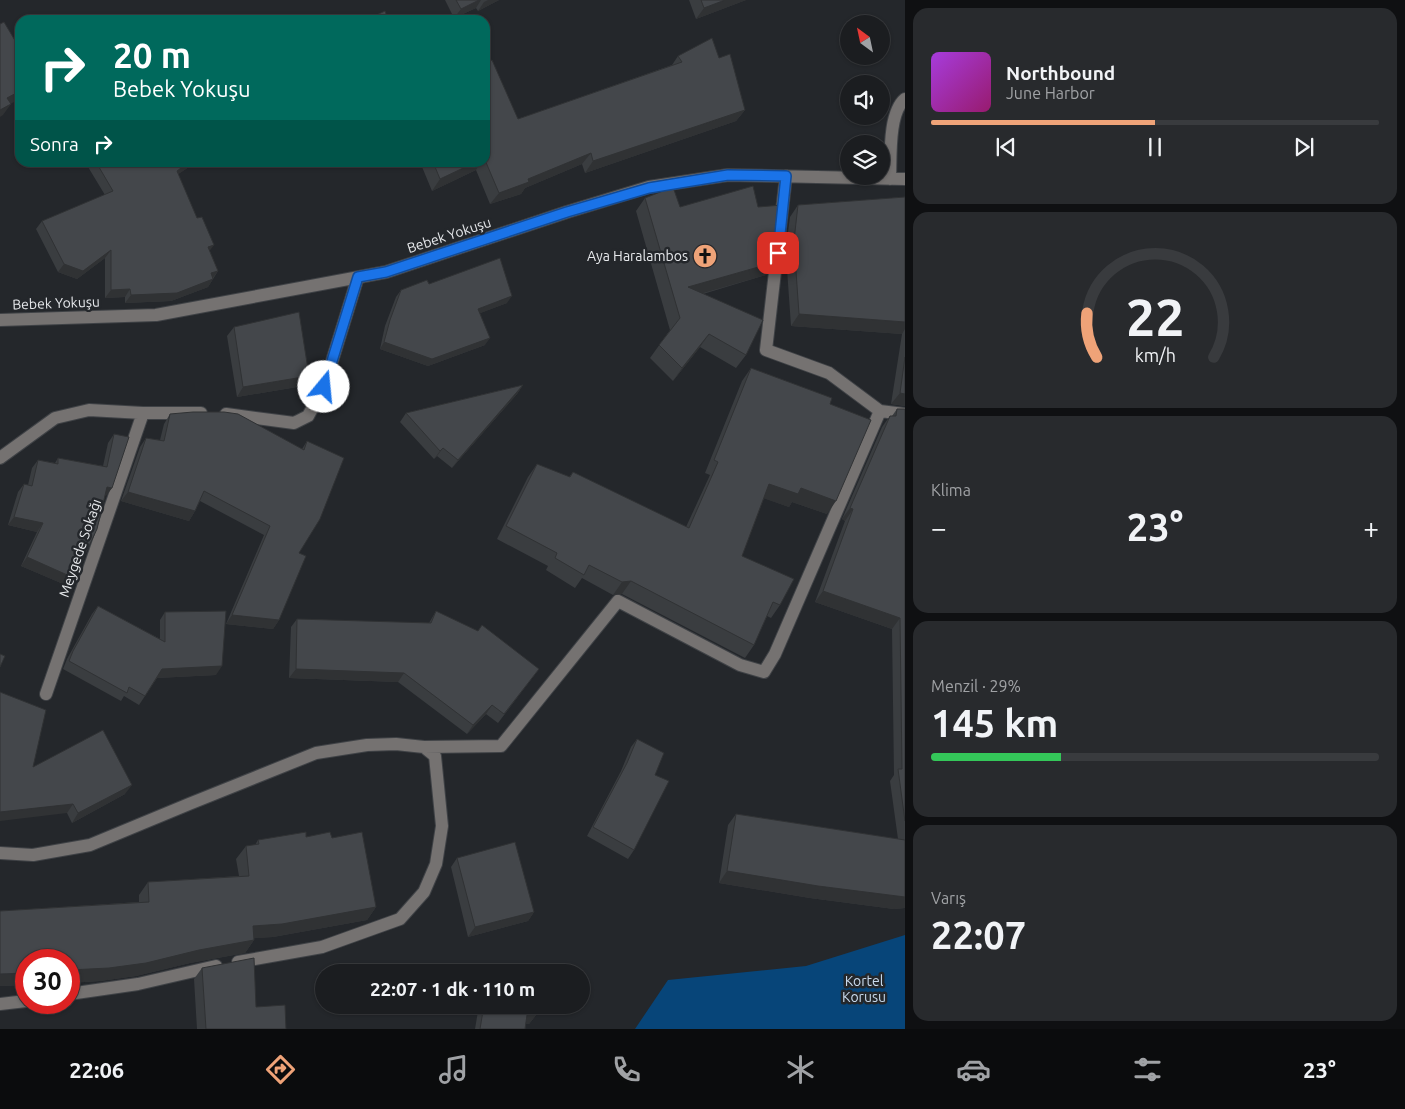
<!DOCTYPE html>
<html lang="tr">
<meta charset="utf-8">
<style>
body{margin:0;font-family:Ubuntu,sans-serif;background:#282a2d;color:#f1f3f6;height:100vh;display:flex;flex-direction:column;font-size:19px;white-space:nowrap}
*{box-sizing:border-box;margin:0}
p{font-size:16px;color:#a0a2a5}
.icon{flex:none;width:28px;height:28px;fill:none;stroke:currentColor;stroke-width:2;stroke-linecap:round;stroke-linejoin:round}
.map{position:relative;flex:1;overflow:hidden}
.drawer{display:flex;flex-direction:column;gap:8px;padding:8px;background:#0f1012;width:500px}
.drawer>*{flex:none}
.guide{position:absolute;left:15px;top:15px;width:475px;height:152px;border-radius:15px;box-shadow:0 1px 4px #0004,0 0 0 1px #393b3e;background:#00695c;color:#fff;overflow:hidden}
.needle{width:32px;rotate:327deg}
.controls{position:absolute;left:840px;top:15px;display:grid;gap:10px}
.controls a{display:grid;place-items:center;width:50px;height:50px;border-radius:50%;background:#1b1d20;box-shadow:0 1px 4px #0004,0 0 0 1px #393b3e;font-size:25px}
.speed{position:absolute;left:15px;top:949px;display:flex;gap:10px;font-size:25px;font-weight:700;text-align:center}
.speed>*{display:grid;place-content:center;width:65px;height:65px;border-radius:50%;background:#1b1d20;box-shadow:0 1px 4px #0004,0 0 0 1px #393b3e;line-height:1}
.speed .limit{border:8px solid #d22;background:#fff;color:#111}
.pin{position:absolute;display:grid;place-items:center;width:42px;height:42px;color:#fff;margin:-21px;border-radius:10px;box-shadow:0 2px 8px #0006}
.me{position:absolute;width:55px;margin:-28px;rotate:17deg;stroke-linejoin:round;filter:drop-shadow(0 0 4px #0008)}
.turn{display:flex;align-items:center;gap:18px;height:105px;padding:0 15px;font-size:22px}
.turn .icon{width:65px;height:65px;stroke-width:2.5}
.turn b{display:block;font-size:35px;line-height:42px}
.then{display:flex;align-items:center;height:48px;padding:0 15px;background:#0003;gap:10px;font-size:19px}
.big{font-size:38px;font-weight:600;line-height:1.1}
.drawer .tile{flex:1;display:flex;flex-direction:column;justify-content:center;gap:8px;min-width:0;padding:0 18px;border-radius:15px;background:#282a2d}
.drawer .dial{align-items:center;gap:0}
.dial svg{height:130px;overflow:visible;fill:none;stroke:#393b3e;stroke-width:7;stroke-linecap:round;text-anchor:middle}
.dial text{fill:#f1f3f6;stroke:none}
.song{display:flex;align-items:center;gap:15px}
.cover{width:60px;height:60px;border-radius:8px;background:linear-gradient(135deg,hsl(280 70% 55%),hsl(320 70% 35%))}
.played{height:5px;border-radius:2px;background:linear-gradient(90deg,#efa378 50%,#393b3e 50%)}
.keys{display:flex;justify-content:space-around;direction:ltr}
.heat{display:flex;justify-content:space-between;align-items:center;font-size:28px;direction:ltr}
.charge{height:8px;border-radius:4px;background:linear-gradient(90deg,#34c759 29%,#393b3e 0)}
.trip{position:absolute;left:315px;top:964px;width:275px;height:50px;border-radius:25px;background:#1b1d20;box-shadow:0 1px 4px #0004,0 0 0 1px #393b3e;font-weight:600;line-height:50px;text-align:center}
.dock{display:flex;height:80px;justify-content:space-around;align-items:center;background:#0b0c0d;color:#a0a2a5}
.dock .icon{width:35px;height:35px}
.dock .active{color:#efa378}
.dock b{font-size:22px;color:#f1f3f6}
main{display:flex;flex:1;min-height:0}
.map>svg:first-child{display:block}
.green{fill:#074579}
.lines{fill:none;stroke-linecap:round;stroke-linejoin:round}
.minor-casing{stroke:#3f4246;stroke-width:14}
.minor{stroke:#757271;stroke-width:12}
.wall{fill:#3a3d40}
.shaded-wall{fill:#303234}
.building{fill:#44474b;stroke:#303234}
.route-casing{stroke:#114b97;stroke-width:12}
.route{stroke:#1a73e8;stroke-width:9}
.labels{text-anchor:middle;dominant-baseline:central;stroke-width:5;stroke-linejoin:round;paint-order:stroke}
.street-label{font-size:14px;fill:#e7e9ec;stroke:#24272b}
.poi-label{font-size:14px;fill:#e7e9ec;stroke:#24272b;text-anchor:end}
.park-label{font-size:14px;fill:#cadbee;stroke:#24272b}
</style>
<main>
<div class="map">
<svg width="905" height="1029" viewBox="0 0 905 1029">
<rect width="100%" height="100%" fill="#24272b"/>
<path class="green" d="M905 935V1029H635L668 980 806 966Z"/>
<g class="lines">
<g class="minor-casing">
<path id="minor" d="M786 176 766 350 829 373 880 411 905 414
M890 179C891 158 888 113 905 99
M0 320 156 315 386 272 567 212 649 187 728 175 905 179
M226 414 294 423 308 416 324 387 358 277
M0 458 55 418 89 410 143 413H201
M46 694 143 413
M424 747 501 746 618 601 740 665 764 672 775 654 880 411
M0 853 33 855 90 845 189 804 316 753 367 745 396 744 424 747 435 756 442 826 436 864 424 892 400 919 322 947 238 962
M69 994 138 984 216 966
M0 1004 26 1001"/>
</g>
<use href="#minor" class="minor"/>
</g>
<path class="wall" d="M445 0H499L478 11 476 8 454 18Z
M689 0H746L696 19Z
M678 56 719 58 745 110 736 121 585 173 582 164 525 188 521 194 490 204 476 170 432 191 420 162H485V63L518 119 672 65Z
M85 162H194L192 165 178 174 218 271 208 287 171 301 125 303V297L105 298V258L77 279 58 272 36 229 42 221 105 195Z
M905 197V406L891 404 902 334 791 326 787 269 783 270 790 217 798 205Z
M645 198 680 207H758L776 262 766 275 703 294 746 355 736 368 700 347 673 381 650 358 670 330 636 211Z
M429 284 507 303 480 313 485 345 428 366 380 349 385 326 396 297 401 290Z
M234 327 309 376 303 386 237 397 227 336Z
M751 368 830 404 827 514 792 502 789 507 764 498 742 556 780 605 771 618 767 616 754 645 745 658 622 594 613 595 582 578 575 588 546 570 548 566 497 539 528 477 537 464 569 477 573 472 686 527 710 475 705 473 742 381Z
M523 385 517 394 452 468 437 456 434 459 400 422 406 413Z
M897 409H905V908L894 909 810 898 719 883 728 825 736 814 898 839 890 781 894 775 892 629 815 602 845 521 842 519 882 427 890 416H892Z
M170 414 302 449 307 441 299 553 279 620 273 629 226 624 264 535 200 501 195 511 189 521 121 501 140 447 146 438 160 440 164 424Z
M114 434 112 488 105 496 74 578 68 586 21 566 37 532 8 525 18 492 24 484 28 485 32 468 38 460 55 463 58 458 103 466 108 443Z
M98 606 160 639V620L165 612 216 675 157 678 139 705 124 696 121 701 63 669 67 659 92 614Z
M436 611 539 669 498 723 486 714 467 734 398 682 289 678 291 627 297 619 429 623Z
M637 739 655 775 634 850 628 859 587 836 621 771 631 747Z
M33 767 125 794 72 823 67 813Z
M306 837 332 838 376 907 367 920 273 937 254 938V940L245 953 190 963 136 976 100 981 69 983V960H26V985L0 986V911L139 902V895L148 882 239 876 236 859 246 846 255 845 258 840Z
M457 858 534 912 528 921 468 937 451 867Z
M491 964 535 972H485Z
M202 968 256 1007 286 1029H197L194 979Z
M479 1005H537L536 1015 529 1024H526L525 1029H475Z"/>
<path class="shaded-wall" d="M479 0H481L476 8 454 18 461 9Z
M488 0H499L478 11 484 2Z
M725 0H746L696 19 704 8Z
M20 91V99L0 109 7 98Z
M11 104 3 115 0 117V110Z
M745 110 736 121 585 173 593 161Z
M591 153 582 164 525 188 521 194 490 204 499 193 528 179Z
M189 162H194L192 165 171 179 177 171Z
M476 162H481L476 170 432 191 440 179Z
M214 245 208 253V247Z
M111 250 105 258 77 279 58 272 64 264Z
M795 257 787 269 783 270 792 258Z
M776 262 766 275 679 300 688 287Z
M218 271 212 279 211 273Z
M213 279 208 287 171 301 125 303 131 295Z
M130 289 125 297 105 298 111 290Z
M512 296 507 303 473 316 478 309Z
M799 314 905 322V329L902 334 791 326Z
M709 334 700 347 673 381 682 368Z
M490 338 485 345 428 366 380 349 384 342Z
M309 376 303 386 237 397 243 387Z
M523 385 517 394 452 468 458 460Z
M900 393 905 394V406L891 404Z
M443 448 437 456 434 459 440 451Z
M769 484 801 488 836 501 827 514 792 502 789 507 760 497Z
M107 487 112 488 106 496 102 495Z
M128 492 195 511 189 521 121 501Z
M850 508 853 509 845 521 842 519Z
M14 517 43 523 37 532 8 525Z
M27 557 74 578 68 586 21 566Z
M631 581 622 594 613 595 622 582Z
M823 591 900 618 892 629 815 602Z
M232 615 279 620 273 629 226 624Z
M222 666 216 675 156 678 162 669Z
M296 669 404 673 398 682 289 678Z
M492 705 486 714 467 734 473 725Z
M132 785 125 794 72 823 78 813Z
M73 804 67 813 0 821V812Z
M727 871 905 897V908L894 909 810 898 719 883Z
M376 907 367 920 273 937 244 939 253 926Z
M534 912 528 921 468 937 475 927Z
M254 940 245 953 190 963 136 976 100 981 69 983V970L199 950Z
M26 973V985L0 986V974Z
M527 1015H536L529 1024H521Z"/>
<path class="building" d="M456 0H479L461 9Z
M701 0H725L704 8Z
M385 11 388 20H366Z
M338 17 339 20H332Z
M4 22 20 49V91L7 98 11 104 0 110V24Z
M712 38 719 58 730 54 745 110 593 161 591 153 528 179 529 182 499 193 485 160V63L492 60 518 119 682 62 678 56Z
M96 162H189L177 171 197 218 202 217 214 245 208 247 218 271 211 273 213 279 177 293 131 295 130 289 111 290V250L83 271 64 264 42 221 113 191Z
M433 162H476L440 179Z
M753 186 758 207 782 205 776 262 688 287 763 320 746 355 709 334 682 368 659 345 680 318 645 198 673 187 680 207Z
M905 197V322L799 314 795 257 792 258 798 205Z
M500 258 512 296 478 309 490 338 432 359 384 342 390 320 401 290 427 280 429 284Z
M299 312 309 376 243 387 234 327Z
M905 357V394L900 393Z
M751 368 832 398 830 404 871 420 836 501 801 488 798 494 769 484 742 556 794 579 780 605 773 602 754 645 631 581 622 582 589 565 584 575 555 558 557 553 506 526 537 464 570 477 573 472 689 528 718 462 714 460Z
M523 385 458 460 443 448 440 451 406 413Z
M897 409H905V821L898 769H902L900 618 823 591 853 509 850 508 890 416H896Z
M193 412H224L238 414 304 450 307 441 344 458 320 519 299 553 306 556 279 620 232 615 270 526 204 491 195 511 128 492 146 438 164 441 170 414Z
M114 434 129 437 112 488 107 487 97 529 74 578 27 557 43 523 14 517 24 484 32 486 38 460 58 464V458L107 467Z
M98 606 165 642V612L226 611 222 666 162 669 145 696 129 687 127 693 69 661 73 651Z
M436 611 478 631 482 625 539 669 504 714 492 705 473 725 404 673 296 669 297 619 431 623Z
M0 654 5 656 0 667Z
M0 692 46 710 33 767 103 730 132 785 78 813 73 804 0 812Z
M637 739 664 753 655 775 669 781 634 850 593 827 627 763Z
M736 814 905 840V897L818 886 727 871Z
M306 832V837L330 832 332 838 362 832 376 907 282 924 253 926 254 940 199 950 146 963 109 968 69 970V960H26V973L0 974V911L149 902 148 882 249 876 246 846 259 844 258 840Z
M515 842 534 912 475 927 457 858Z
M254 958 256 1007 285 1005 286 1029H206L202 968Z
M491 964 535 972H490Z
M484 1005H537L536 1015H527L525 1029H480Z"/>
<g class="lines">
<g class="route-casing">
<path id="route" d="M324 387 358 277 386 272 567 212 649 188 728 175 786 176 778 253"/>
</g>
<use href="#route" class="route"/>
</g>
<defs>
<g id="church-disc" transform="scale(1.25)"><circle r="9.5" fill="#efa378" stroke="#24272b"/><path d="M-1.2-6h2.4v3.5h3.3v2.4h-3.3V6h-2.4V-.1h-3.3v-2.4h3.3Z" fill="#111"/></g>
</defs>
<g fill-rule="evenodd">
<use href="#church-disc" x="705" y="256"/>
</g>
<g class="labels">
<g class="street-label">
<text transform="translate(449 235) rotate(-18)">Bebek Yokuşu</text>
<text transform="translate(56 303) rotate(-2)">Bebek Yokuşu</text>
<text transform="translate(80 548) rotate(-71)">Meygede Sokağı</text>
</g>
<g class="poi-label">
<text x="688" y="256">Aya Haralambos</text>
</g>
<g class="park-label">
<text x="864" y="981">Kortel<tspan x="864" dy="16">Korusu</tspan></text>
</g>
</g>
</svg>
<div class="controls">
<a><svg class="needle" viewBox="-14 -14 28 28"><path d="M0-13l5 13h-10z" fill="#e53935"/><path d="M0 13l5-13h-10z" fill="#a0a2a5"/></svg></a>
<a><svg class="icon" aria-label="sound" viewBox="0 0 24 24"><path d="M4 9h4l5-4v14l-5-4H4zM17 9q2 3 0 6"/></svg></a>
<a><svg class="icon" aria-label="layers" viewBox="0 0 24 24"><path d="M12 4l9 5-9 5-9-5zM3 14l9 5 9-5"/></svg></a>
</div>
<div class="speed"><div class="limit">30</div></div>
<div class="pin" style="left:778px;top:253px;background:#d93025"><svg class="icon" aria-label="arrive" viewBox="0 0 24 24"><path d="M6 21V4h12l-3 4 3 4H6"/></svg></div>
<svg class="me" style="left:324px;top:387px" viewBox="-20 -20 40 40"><circle r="19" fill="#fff"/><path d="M0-13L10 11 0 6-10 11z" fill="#1a73e8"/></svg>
<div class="trip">22:07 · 1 dk · 110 m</div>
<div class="guide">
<div class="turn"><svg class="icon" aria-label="right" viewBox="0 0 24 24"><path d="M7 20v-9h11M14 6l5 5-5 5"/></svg><div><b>20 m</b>Bebek Yokuşu</div></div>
<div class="then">Sonra<svg class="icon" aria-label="right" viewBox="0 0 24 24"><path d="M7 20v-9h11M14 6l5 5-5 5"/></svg></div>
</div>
</div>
<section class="drawer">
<div class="tile">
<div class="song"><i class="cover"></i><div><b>Northbound</b><p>June Harbor</p></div></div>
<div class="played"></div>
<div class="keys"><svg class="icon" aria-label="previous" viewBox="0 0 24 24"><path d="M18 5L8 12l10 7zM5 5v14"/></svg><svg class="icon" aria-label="pause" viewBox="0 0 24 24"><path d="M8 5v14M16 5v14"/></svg><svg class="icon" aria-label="next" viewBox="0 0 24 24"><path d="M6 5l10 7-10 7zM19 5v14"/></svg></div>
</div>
<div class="tile dial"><svg viewBox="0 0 100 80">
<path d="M14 69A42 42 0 1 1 86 69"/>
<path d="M14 69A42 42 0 0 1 8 42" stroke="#efa378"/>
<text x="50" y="56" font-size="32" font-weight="700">22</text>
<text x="50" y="72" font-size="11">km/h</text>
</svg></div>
<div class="tile"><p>Klima</p>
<div class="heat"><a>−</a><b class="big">23°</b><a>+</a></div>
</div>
<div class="tile"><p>Menzil · 29%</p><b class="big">145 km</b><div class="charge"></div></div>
<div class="tile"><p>Varış</p><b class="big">22:07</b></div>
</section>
</main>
<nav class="dock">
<b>22:06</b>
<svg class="icon active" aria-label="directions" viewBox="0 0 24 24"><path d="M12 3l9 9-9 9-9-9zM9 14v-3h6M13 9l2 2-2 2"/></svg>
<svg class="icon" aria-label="music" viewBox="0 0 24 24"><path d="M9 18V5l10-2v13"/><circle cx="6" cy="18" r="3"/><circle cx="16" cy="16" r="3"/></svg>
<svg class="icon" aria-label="phone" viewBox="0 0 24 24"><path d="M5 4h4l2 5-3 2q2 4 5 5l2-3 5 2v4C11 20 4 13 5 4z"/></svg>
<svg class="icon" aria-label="climate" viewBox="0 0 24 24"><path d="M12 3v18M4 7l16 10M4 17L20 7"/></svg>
<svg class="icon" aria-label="car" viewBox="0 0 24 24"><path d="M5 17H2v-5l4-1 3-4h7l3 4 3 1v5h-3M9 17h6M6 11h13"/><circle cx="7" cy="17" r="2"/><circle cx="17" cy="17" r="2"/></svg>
<svg class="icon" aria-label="filters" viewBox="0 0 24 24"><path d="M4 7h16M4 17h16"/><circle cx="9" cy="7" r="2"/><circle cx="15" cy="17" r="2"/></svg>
<b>23°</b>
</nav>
